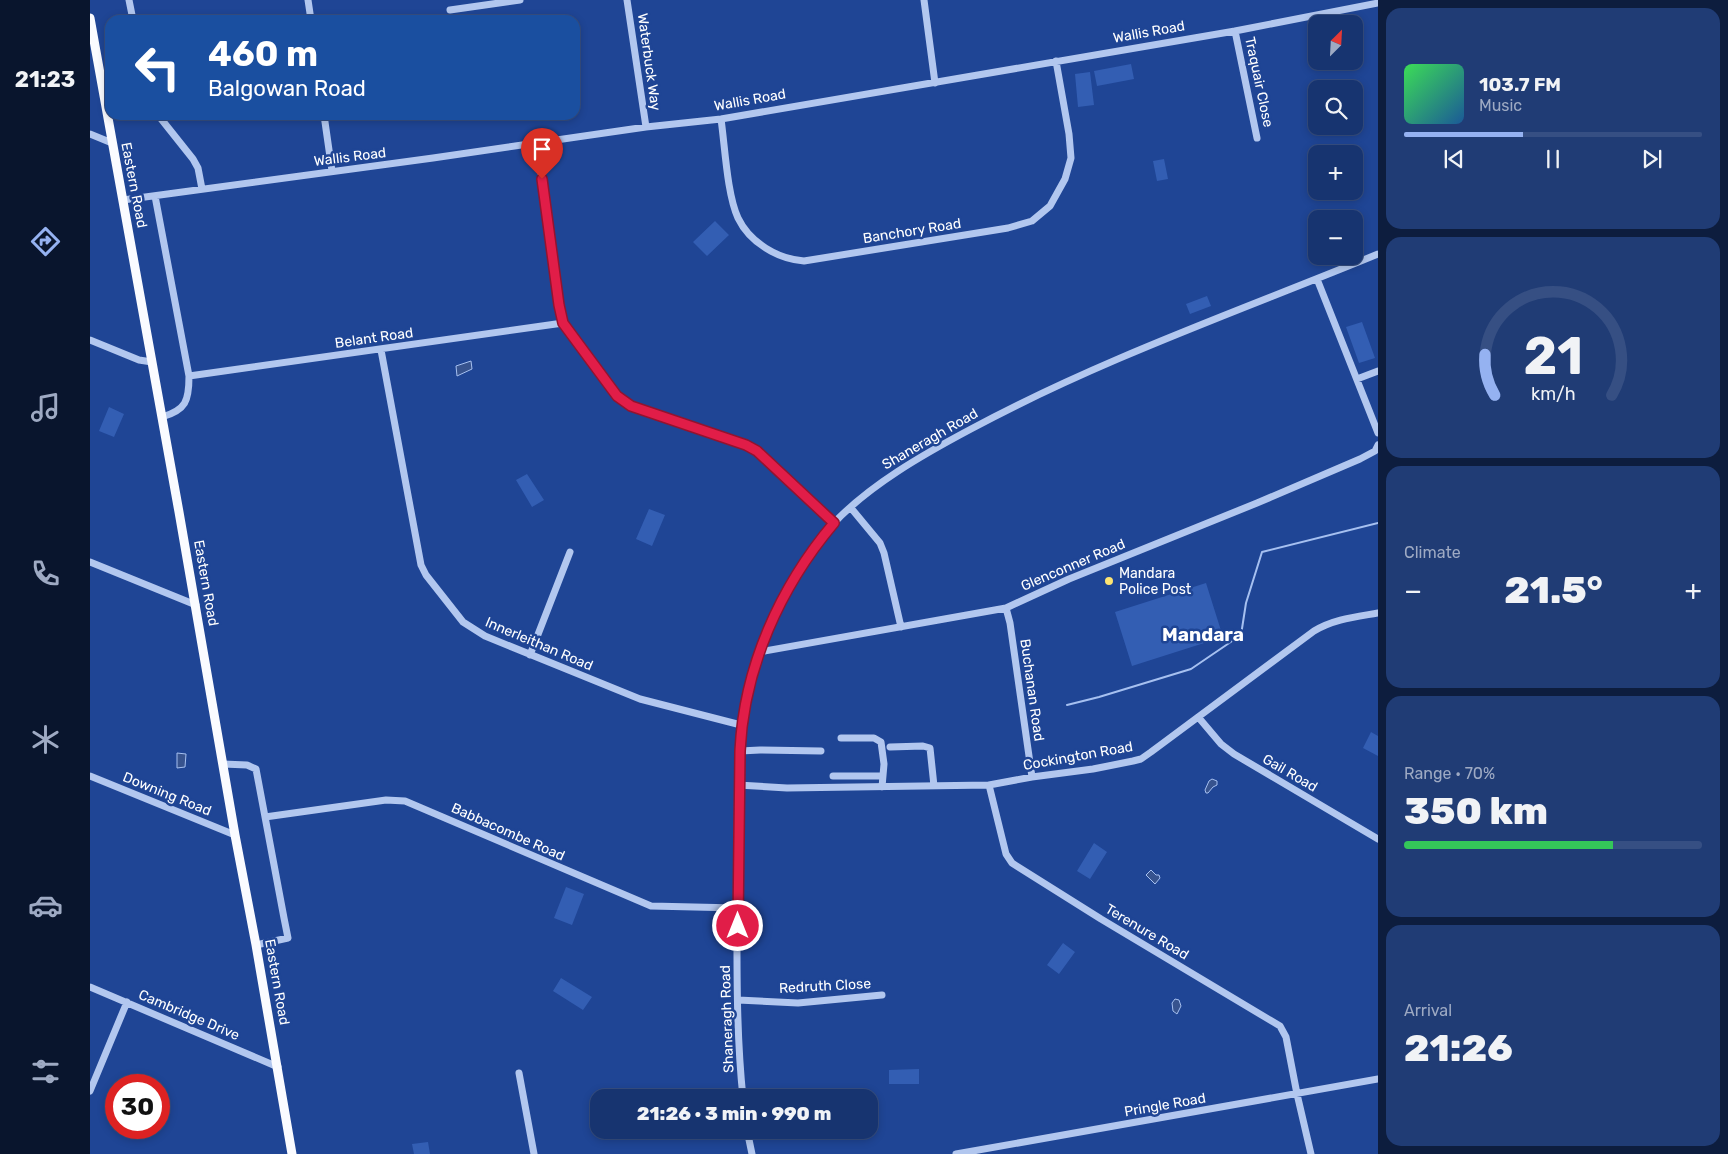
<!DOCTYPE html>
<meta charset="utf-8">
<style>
body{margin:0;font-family:Rubik,sans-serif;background:#203c75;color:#f1f3f6;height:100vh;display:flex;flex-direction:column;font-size:19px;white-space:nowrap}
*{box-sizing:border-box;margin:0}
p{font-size:16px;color:#9eaac3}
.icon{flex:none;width:28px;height:28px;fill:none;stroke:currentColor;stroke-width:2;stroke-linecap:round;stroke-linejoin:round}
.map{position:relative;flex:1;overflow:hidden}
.drawer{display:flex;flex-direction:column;gap:8px;padding:8px;background:#0d1d3e;width:350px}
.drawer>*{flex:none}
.guide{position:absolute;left:15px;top:15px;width:475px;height:105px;border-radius:15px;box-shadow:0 2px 8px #0003,0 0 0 1px #364f83;background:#1a4fa0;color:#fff;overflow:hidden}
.needle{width:32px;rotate:24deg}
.controls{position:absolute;left:1218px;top:15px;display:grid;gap:10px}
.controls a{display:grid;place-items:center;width:55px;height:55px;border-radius:10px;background:#173470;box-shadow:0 2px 8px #0003,0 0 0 1px #364f83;font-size:25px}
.speed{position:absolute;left:15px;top:1074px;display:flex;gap:10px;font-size:25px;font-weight:700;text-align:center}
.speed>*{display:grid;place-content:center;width:65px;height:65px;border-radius:50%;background:#173470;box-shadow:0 2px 8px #0003,0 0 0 1px #364f83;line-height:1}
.speed .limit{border:8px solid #d22;background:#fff;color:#111}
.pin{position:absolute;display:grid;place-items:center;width:42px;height:42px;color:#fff;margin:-51px -21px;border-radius:50% 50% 50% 0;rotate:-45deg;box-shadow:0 0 5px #0007}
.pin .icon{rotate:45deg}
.me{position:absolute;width:55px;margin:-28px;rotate:0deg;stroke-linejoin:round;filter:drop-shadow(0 0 4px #0008)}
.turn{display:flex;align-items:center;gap:18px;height:105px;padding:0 20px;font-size:22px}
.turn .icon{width:65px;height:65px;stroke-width:2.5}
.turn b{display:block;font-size:35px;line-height:42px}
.big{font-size:38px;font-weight:800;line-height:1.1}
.drawer .tile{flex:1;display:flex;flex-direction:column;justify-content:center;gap:8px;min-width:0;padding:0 18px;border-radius:15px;background:#203c75}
.drawer .dial{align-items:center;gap:0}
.dial svg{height:130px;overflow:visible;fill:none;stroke:#364f83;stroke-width:7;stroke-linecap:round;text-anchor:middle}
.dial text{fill:#f1f3f6;stroke:none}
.song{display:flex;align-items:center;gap:15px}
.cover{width:60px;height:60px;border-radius:8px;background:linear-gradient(135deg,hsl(130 70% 55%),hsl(210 70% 35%))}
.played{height:5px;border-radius:2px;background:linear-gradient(90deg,#95b2f1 40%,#364f83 40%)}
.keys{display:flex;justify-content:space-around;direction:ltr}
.heat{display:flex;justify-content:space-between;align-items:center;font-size:28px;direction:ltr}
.charge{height:8px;border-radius:4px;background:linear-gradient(90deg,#34c759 70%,#364f83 0)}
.trip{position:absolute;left:500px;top:1089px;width:288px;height:50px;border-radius:15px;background:#173470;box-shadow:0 2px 8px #0003,0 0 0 1px #364f83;font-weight:800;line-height:50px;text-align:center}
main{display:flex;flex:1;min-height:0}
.tab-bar{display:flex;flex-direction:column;width:90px;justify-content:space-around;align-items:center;background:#09152d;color:#9eaac3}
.tab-bar .icon{width:35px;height:35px}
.tab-bar .selected{color:#95b2f1}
.tab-bar b{font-size:22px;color:#f1f3f6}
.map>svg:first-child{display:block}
.green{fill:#335eb3}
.water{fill:#37538e;stroke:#a6c0f0}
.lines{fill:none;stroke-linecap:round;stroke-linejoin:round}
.stream{stroke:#a6c0f0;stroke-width:2}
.minor{stroke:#b2c7ef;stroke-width:7}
.major{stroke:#fafbff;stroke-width:9}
.route-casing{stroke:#92132f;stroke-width:12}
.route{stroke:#e11d48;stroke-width:9}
.poi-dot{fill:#fde472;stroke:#1f4595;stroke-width:2}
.labels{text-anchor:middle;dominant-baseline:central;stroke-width:5;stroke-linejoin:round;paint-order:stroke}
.street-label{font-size:14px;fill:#fff;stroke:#1f4595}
.poi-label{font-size:14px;fill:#fff;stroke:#1f4595;text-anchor:start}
.district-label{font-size:19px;font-weight:bold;fill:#fff;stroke:#1f4595}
</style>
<main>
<nav class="tab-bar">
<b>21:23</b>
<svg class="icon selected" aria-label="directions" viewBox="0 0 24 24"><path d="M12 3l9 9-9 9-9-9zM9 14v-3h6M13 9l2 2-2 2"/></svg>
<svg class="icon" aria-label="music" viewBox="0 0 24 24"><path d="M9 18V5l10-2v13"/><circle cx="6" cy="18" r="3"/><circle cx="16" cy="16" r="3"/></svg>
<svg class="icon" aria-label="phone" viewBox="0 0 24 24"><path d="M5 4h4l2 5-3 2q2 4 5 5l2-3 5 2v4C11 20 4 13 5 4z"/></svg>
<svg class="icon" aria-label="climate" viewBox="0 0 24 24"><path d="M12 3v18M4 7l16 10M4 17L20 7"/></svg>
<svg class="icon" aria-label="car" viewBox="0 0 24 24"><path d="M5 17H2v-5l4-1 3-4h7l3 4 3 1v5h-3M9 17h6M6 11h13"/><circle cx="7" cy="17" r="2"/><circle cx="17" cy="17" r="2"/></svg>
<svg class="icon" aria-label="filters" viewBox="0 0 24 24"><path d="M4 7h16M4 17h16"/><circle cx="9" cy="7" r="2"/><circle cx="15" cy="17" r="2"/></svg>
</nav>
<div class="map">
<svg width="1288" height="1154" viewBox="0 0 1288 1154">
<rect width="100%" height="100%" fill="#1f4595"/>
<path class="green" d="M1041 64 1044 79 1007 86 1004 71Z
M1000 72 1004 105 988 107 985 74Z
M1074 159 1078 179 1067 181 1063 161Z
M625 221 639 235 617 256 603 242Z
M1117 296 1121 306 1100 314 1096 304Z
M1272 322 1285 358 1269 363 1256 327Z
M19 407 34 414 24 437 9 431Z
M437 474 454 500 442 507 426 480Z
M559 509 575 515 562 546 546 539Z
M1116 583 1133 637 1042 666 1025 612Z
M1281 732 1288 736V756L1273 748Z
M1004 843 1017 852 1000 879 987 871Z
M476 887 494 894 482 925 464 918Z
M973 943 985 952 969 974 957 965Z
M471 978 502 997 493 1010 463 991Z
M829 1069V1084H799V1070Z
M338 1142 340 1154H324L322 1144Z"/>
<path class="water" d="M381 361 382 369 367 376 366 366Z
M87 753 96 754 95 767 87 768Z
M1122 779 1127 781V785L1123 787 1118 793H1116L1115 790 1119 781Z
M1061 870 1066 875H1069L1070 878 1065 884 1056 875Z
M1085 999 1089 1000 1091 1006 1087 1014 1083 1011 1082 1003Z"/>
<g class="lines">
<path class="stream" d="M977 705 1009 697 1101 669 1151 635 1156 603 1172 552 1288 523"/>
<path class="minor" d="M39 0 43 20
M218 0 221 20
M537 0 556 127
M834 0 845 83
M360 10 430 0
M1145 31 1167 138
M68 115 103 159 108 168 112 189
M234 115 242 171
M631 119C635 147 637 194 648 218 660 243 688 259 714 261L918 228 942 221 960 206 975 179 981 158 979 134 966 61
M0 134 22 143
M447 143 469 305 473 323 527 397 541 406 656 445 667 451 744 523
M65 196 99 376C99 401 96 410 72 417
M33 200 343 158 556 127 631 119 1145 31 1288 3
M1227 279 1288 433
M0 340 49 360 62 362
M291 350 331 565 336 575 373 622 395 636 550 699 651 725
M99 376 473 323
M1267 379 1288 371
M761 508 790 543 794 553 811 627
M0 562 106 605
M916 608 920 623 942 777
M669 652 916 608 979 579 1167 503 1270 459 1285 451 1288 445
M440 655 480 552
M1109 718 1131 744 1144 754 1288 839
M751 738H784L791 742 794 764 792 787
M800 747 833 746 840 748 844 786
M650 751 670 750 731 751
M133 764 157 765 166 769 194 918 198 938 166 945
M0 776 145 835
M743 776H793
M648 785 697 788 899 785 942 777 1003 769 1043 761 1051 759 1061 752 1224 631C1244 619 1265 617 1288 613
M899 785 916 854 922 863 1011 919 1190 1026 1196 1037 1207 1094 1221 1154
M175 817 296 800 315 801 561 906 647 908
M0 987 188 1067
M648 1000 708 1003 792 995
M429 1073 444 1154
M0 1091 37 1002
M653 1098C646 1031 647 964 647 897 648 841 646 784 651 727 657 660 698 575 742 525 779 485 834 454 881 429 1011 359 1152 310 1288 254
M657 1130 662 1154
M866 1154 1288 1079"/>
<path class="major" d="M0 18 89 512 145 835 166 945 202 1154"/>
</g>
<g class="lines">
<g class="route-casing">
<path id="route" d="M452 179 469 305 473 323 527 396 541 406 656 445 667 451 744 523C690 587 654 667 650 751L648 926"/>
</g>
<use href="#route" class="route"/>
</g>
<circle class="poi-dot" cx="1019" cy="581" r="5"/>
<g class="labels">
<g class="street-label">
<text transform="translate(1059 32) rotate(-10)">Wallis Road</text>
<text transform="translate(559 62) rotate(82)">Waterbuck Way</text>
<text transform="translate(1169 82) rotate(78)">Traquair Close</text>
<text transform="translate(660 100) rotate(-10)">Wallis Road</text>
<text transform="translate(260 157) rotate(-7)">Wallis Road</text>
<text transform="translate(44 185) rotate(79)">Eastern Road</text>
<text transform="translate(822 231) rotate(-9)">Banchory Road</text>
<text transform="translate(284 338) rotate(-8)">Belant Road</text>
<text transform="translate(840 439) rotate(-30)">Shaneragh Road</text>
<text transform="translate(983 565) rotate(-23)">Glenconner Road</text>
<text transform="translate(116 583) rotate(80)">Eastern Road</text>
<text transform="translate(449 644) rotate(23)">Innerleithan Road</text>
<text transform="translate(942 690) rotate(82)">Buchanan Road</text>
<text transform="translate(988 756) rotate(-10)">Cockington Road</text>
<text transform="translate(1200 773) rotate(30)">Gail Road</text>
<text transform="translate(77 794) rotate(22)">Downing Road</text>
<text transform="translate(418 832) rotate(24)">Babbacombe Road</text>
<text transform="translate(1057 932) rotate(31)">Terenure Road</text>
<text transform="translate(187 982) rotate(80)">Eastern Road</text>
<text transform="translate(735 986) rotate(-3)">Redruth Close</text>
<text transform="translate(99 1015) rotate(23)">Cambridge Drive</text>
<text transform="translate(637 1019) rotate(-92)">Shaneragh Road</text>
<text transform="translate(1075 1105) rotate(-10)">Pringle Road</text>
</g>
<g class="poi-label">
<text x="1029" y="573">Mandara<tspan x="1029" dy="16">Police Post</tspan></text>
</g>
<g class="district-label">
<text x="1113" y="634">Mandara</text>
</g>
</g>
</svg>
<div class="controls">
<a><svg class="needle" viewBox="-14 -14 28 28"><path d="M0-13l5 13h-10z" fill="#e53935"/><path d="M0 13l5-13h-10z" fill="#9eaac3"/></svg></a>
<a><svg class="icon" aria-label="search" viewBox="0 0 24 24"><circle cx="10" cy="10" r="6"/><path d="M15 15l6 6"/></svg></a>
<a>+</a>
<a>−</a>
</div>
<div class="speed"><div class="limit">30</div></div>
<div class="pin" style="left:452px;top:179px;background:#d93025"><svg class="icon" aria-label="arrive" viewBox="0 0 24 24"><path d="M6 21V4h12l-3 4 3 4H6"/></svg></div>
<svg class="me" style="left:648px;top:926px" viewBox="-20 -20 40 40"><circle r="17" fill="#e11d48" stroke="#fff" stroke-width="3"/><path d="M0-11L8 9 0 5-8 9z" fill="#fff"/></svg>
<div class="trip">21:26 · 3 min · 990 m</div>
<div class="guide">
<div class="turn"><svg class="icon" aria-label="left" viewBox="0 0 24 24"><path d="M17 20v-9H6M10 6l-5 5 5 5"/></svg><div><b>460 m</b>Balgowan Road</div></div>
</div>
</div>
<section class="drawer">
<div class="tile">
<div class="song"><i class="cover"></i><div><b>103.7 FM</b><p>Music</p></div></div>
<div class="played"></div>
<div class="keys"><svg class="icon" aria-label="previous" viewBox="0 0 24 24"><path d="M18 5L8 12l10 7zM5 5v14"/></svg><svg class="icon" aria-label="pause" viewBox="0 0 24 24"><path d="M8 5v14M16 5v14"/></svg><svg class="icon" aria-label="next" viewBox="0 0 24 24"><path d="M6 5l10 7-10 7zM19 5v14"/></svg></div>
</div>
<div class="tile dial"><svg viewBox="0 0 100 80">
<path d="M14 69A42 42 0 1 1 86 69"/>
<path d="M14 69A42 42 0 0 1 8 44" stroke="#95b2f1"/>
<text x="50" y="56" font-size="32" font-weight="700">21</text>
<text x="50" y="72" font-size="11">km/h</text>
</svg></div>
<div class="tile"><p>Climate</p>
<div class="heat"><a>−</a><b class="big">21.5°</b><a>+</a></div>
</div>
<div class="tile"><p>Range · 70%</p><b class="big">350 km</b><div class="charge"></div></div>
<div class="tile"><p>Arrival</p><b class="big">21:26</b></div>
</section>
</main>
